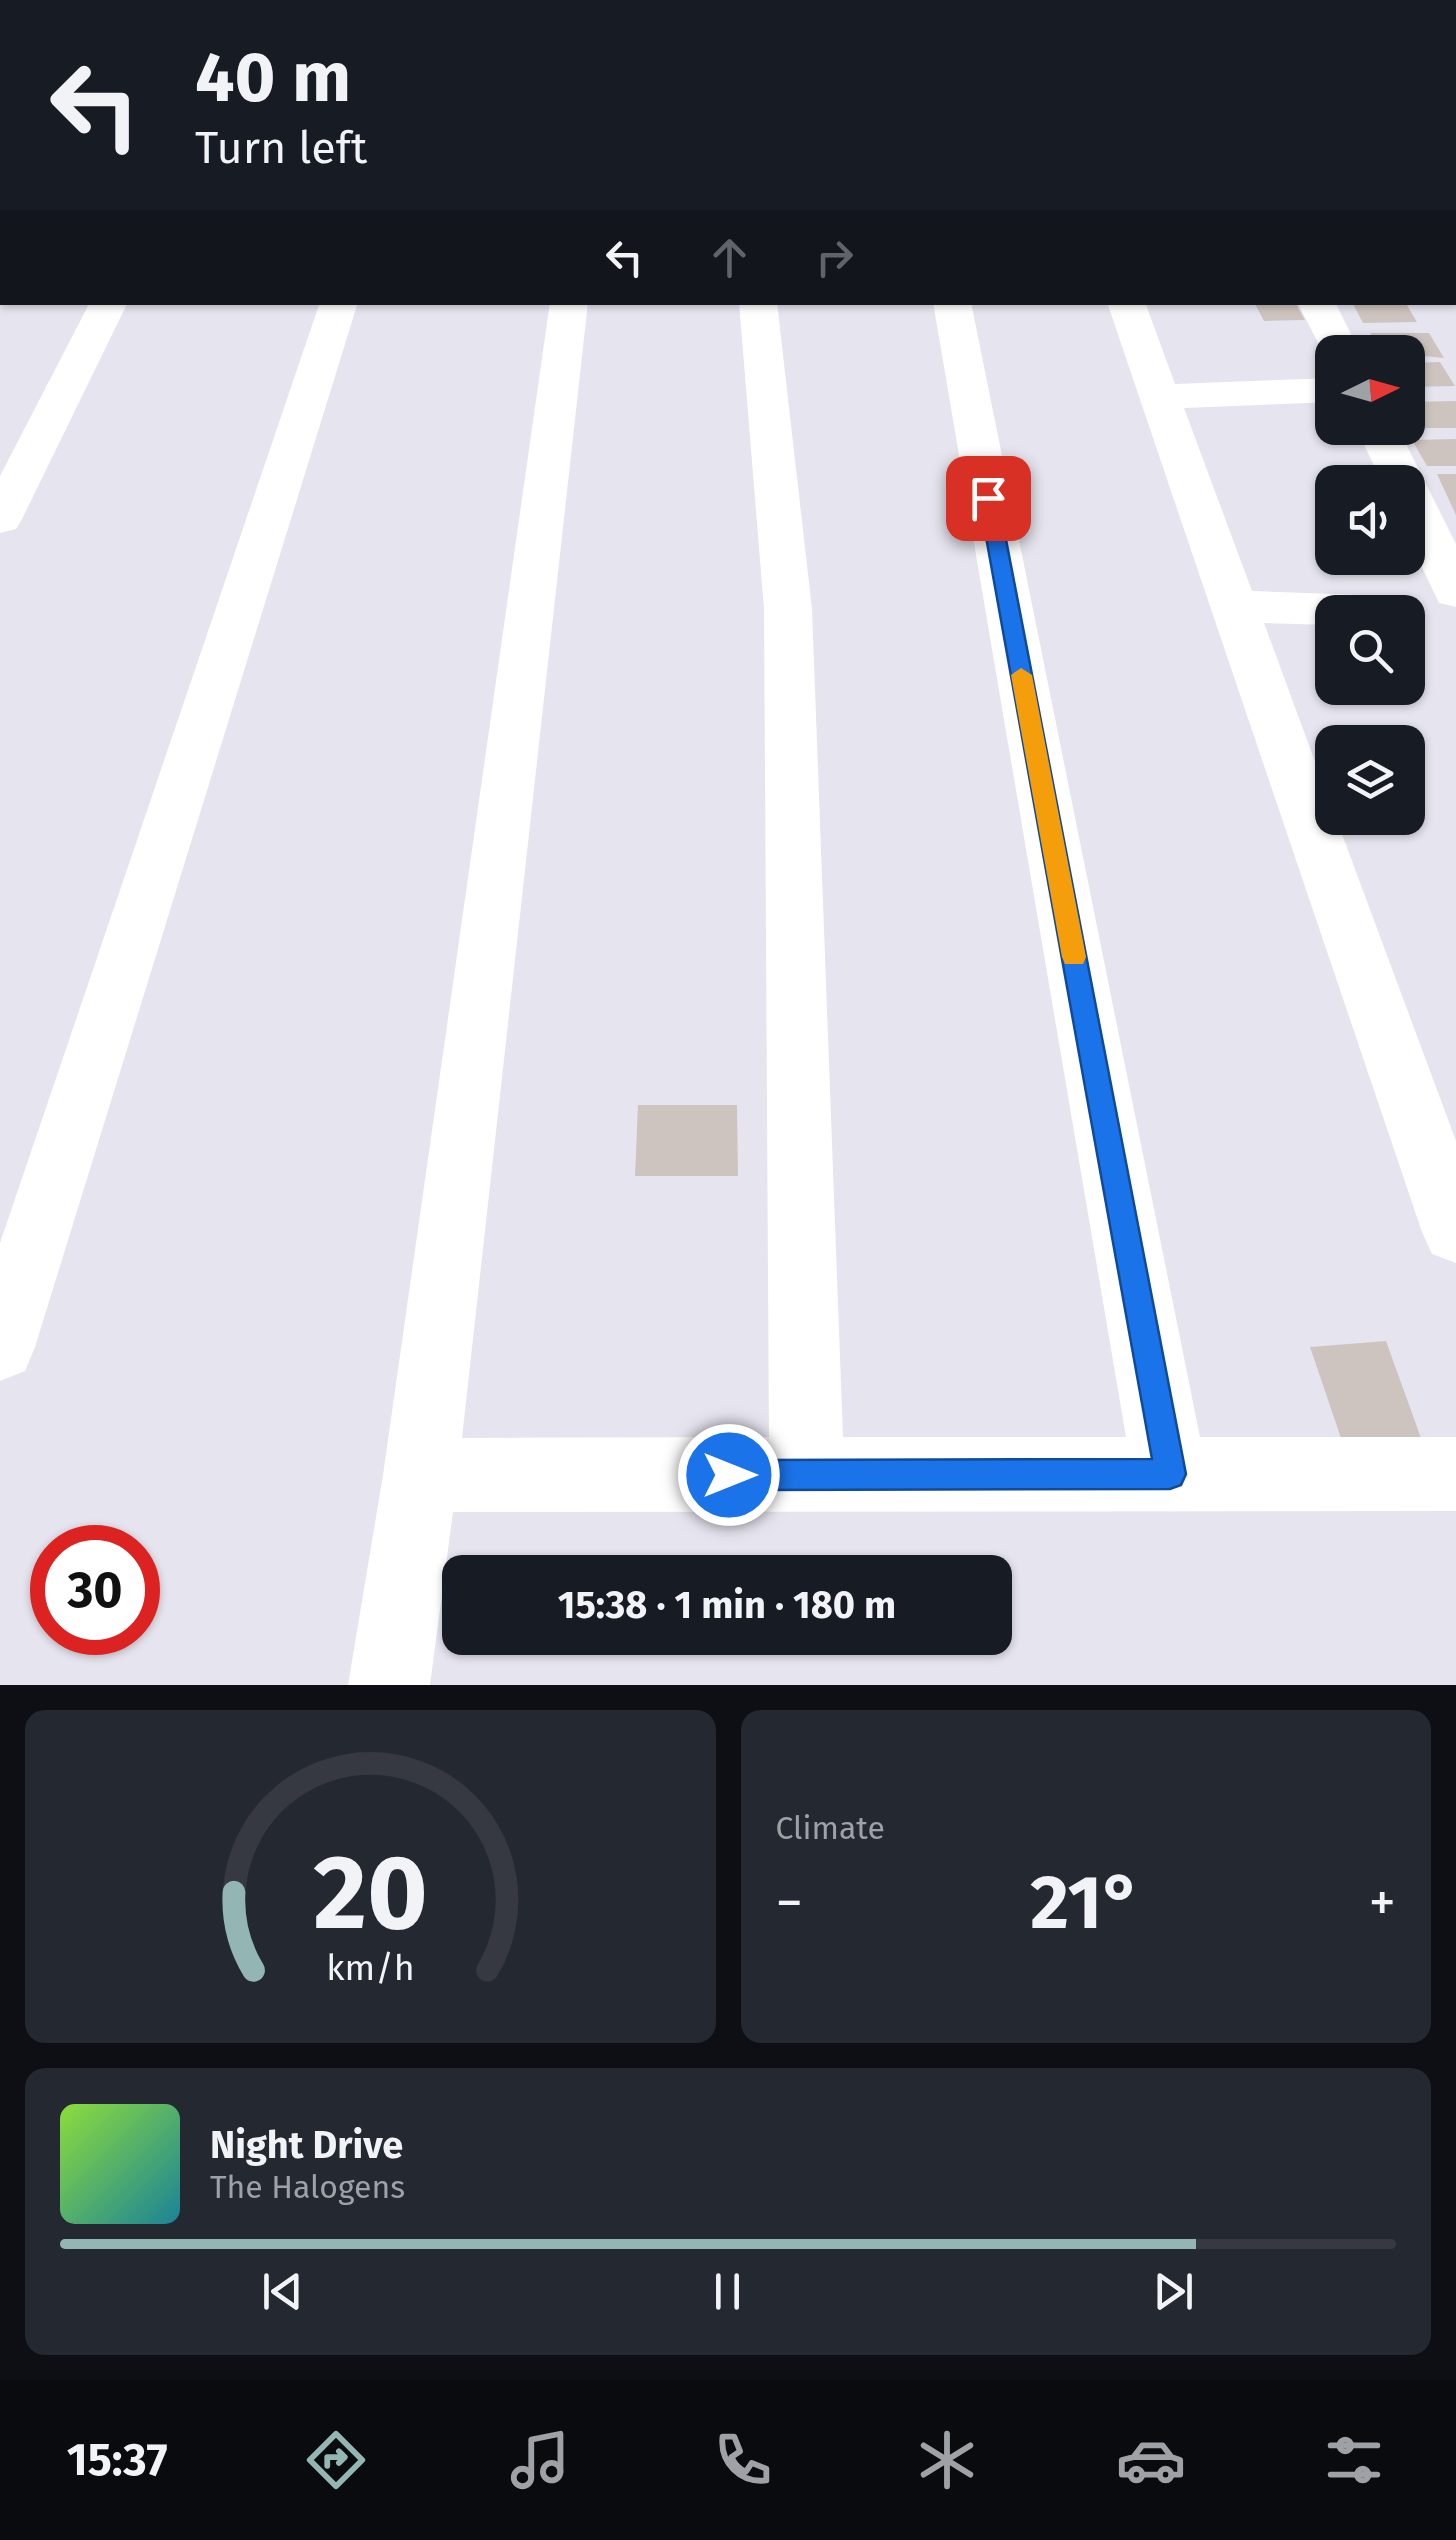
<!DOCTYPE html>
<meta charset="utf-8">
<style>
body{margin:0;font-family:"Fira Sans",sans-serif;background:#242831;color:#f1f3f6;height:100vh;display:flex;flex-direction:column;font-size:38px;white-space:nowrap}
*{box-sizing:border-box;margin:0}
p{font-size:32px;color:#9ea1a6}
.icon{flex:none;width:55px;height:55px;fill:none;stroke:currentColor;stroke-width:2;stroke-linecap:round;stroke-linejoin:round}
.map{position:relative;height:1685px;overflow:hidden}
.sheet{display:flex;flex-direction:column;gap:25px;padding:25px;background:#0d0f14;flex:1}
.sheet>*{flex:none}
.guide{position:absolute;left:0px;top:0px;width:1458px;height:305px;box-shadow:0 2px 8px #0004;background:#171b24;color:#f1f3f6;overflow:hidden}
.needle{width:65px;rotate:85deg}
.fabs{position:absolute;left:1315px;top:335px;display:grid;gap:20px}
.fabs a{display:grid;place-items:center;width:110px;height:110px;border-radius:20px;background:#171b24;box-shadow:0 2px 8px #0004;font-size:50px}
.speed{position:absolute;left:30px;top:1525px;display:flex;gap:20px;font-size:50px;font-weight:700;text-align:center}
.speed>*{display:grid;place-content:center;width:130px;height:130px;border-radius:50%;background:#171b24;box-shadow:0 2px 8px #0004;line-height:1}
.speed .limit{border:15px solid #d22;background:#fff;color:#111}
.pin{position:absolute;display:grid;place-items:center;width:85px;height:85px;color:#fff;margin:-42px;border-radius:20px;box-shadow:0 5px 15px #0006}
.me{position:absolute;width:110px;margin:-55px;rotate:90deg;stroke-linejoin:round;filter:drop-shadow(0 0 8px #0008)}
.turn{display:flex;align-items:center;gap:35px;height:210px;padding:0 30px;font-size:45px}
.turn .icon{width:130px;height:130px;stroke-width:2.5}
.turn b{display:block;font-size:70px;line-height:85px}
.lanes{display:flex;align-items:center;height:95px;padding:0 30px;background:#0003;justify-content:center;gap:50px;direction:ltr}
.lanes .off{opacity:.35}
.big{font-size:75px;font-weight:700;line-height:1.1}
.sheet .widget{flex:1;display:flex;flex-direction:column;justify-content:center;gap:15px;min-width:0;padding:0 35px;border-radius:20px;background:#242831}
.sheet .dial{align-items:center;gap:0}
.dial svg{height:260px;overflow:visible;fill:none;stroke:#363941;stroke-width:7;stroke-linecap:round;text-anchor:middle}
.dial text{fill:#f1f3f6;stroke:none}
.song{display:flex;align-items:center;gap:30px}
.cover{width:120px;height:120px;border-radius:15px;background:linear-gradient(135deg,hsl(90 70% 55%),hsl(190 70% 35%))}
.played{height:10px;border-radius:5px;background:linear-gradient(90deg,#93b5b3 85%,#363941 85%)}
.keys{display:flex;justify-content:space-around;direction:ltr}
.heat{display:flex;justify-content:space-between;align-items:center;font-size:55px;direction:ltr}
.sheet .tiles{flex:1;display:grid;gap:25px;grid-template-columns:1fr 1fr}
.widget:last-child{grid-column:span 2}
.trip{position:absolute;left:442px;top:1555px;width:570px;height:100px;border-radius:20px;background:#171b24;box-shadow:0 2px 8px #0004;font-weight:700;line-height:100px;text-align:center}
.dock{display:flex;height:160px;justify-content:space-around;align-items:center;background:#090b0e;color:#9ea1a6}
.dock .icon{width:70px;height:70px}
.dock .active{color:#93b5b3}
.dock b{font-size:45px;color:#f1f3f6}
.map>svg:first-child{display:block}
.lines{fill:none;stroke-linecap:round;stroke-linejoin:round}
.stream{stroke:#3883a5;stroke-width:18}
.river{fill:#39a4d3;fill-rule:evenodd}
.building{fill:#cec4bf}
.street{fill:#fff;fill-rule:evenodd}
.secondary{fill:#fff;fill-rule:evenodd}
.route{fill:#1a73e8;stroke:#114b97;stroke-width:2.5}
.slow{fill:#f59e0b}
</style>
<div class="map">
<svg width="1456" height="1685" viewBox="0 0 1456 1685">
<rect width="100%" height="100%" fill="#e6e5ef"/>
<g class="lines">
<path class="stream" d="M0 139 2 138"/>
<path class="river" d="M0 11H2V45H0Z"/>
</g>
<path class="building" d="M1254 302H1295L1305 320 1264 321Z
M1352 302H1405L1417 322 1363 323Z
M1370 333H1429L1444 358 1380 352Z
M1440 362 1455 386 1408 387V363Z
M1456 401V428H1415L1408 415V402Z
M1456 439V466H1427L1412 440Z
M1437 474H1456V515Z
M638 1105H737L738 1176H635Z
M1386 1341 1421 1438 1343 1444 1310 1347Z"/>
<g class="lines">
<path class="street" d="M1455 107H1456V127H1455Z
M0 222H2V244H0Z
M90 302H128L22 519 16 529 0 533V476Z
M320 302H358L35 1347 25 1371 0 1381V1243Z
M550 302H588L462 1438 769 1437 764 609 739 302H777L812 609 843 1437H1126L933 302H971L1200 1437H1456V1511L453 1512 430 1685H348L383 1475Z
M1107 302H1145L1175 384 1332 378V402L1184 408 1252 591 1393 596 1410 601 1417 612 1408 624V612H1332V625L1264 623 1332 808V818H1336L1456 1141V1263L1432 1254 1422 1232Z
M1297 302H1335L1360 352H1332V362L1327 360Z
M1356 428H1398L1456 544V607L1439 603 1408 538V482H1382Z"/>
<path class="secondary" d="M108 0H145L146 2H109Z
M445 0H473V2H445Z"/>
</g>
<path class="route" d="M988 492 998 498 1186 1474 1181 1485 1170 1489 729 1490 718 1486 714 1475 718 1464 729 1460 1152 1459 979 498Z"/>
<path class="slow" d="M1021 668 1032 675 1086 957 1083 964H1065L1062 957 1011 675Z"/>
</svg>
<div class="fabs">
<a><svg class="needle" viewBox="-14 -14 28 28"><path d="M0-13l5 13h-10z" fill="#e53935"/><path d="M0 13l5-13h-10z" fill="#9ea1a6"/></svg></a>
<a><svg class="icon" aria-label="sound" viewBox="0 0 24 24"><path d="M4 9h4l5-4v14l-5-4H4zM17 9q2 3 0 6"/></svg></a>
<a><svg class="icon" aria-label="search" viewBox="0 0 24 24"><circle cx="10" cy="10" r="6"/><path d="M15 15l6 6"/></svg></a>
<a><svg class="icon" aria-label="layers" viewBox="0 0 24 24"><path d="M12 4l9 5-9 5-9-5zM3 14l9 5 9-5"/></svg></a>
</div>
<div class="speed"><div class="limit">30</div></div>
<div class="pin" style="left:988px;top:498px;background:#d93025"><svg class="icon" aria-label="arrive" viewBox="0 0 24 24"><path d="M6 21V4h12l-3 4 3 4H6"/></svg></div>
<svg class="me" style="left:729px;top:1475px" viewBox="-20 -20 40 40"><circle r="17" fill="#1a73e8" stroke="#fff" stroke-width="3"/><path d="M0-11L8 9 0 5-8 9z" fill="#fff"/></svg>
<div class="trip">15:38 · 1 min · 180 m</div>
<div class="guide">
<div class="turn"><svg class="icon" aria-label="left" viewBox="0 0 24 24"><path d="M17 20v-9H6M10 6l-5 5 5 5"/></svg><div><b>40 m</b>Turn left</div></div>
<div class="lanes"><svg class="icon" aria-label="left" viewBox="0 0 24 24"><path d="M17 20v-9H6M10 6l-5 5 5 5"/></svg><svg class="icon off" aria-label="ahead" viewBox="0 0 24 24"><path d="M12 20V5M6 11l6-6 6 6"/></svg><svg class="icon off" aria-label="right" viewBox="0 0 24 24"><path d="M7 20v-9h11M14 6l5 5-5 5"/></svg></div>
</div>
</div>
<section class="sheet">
<div class="tiles">
<div class="widget dial"><svg viewBox="0 0 100 80">
<path d="M14 69A42 42 0 1 1 86 69"/>
<path d="M14 69A42 42 0 0 1 8 45" stroke="#93b5b3"/>
<text x="50" y="56" font-size="32" font-weight="700">20</text>
<text x="50" y="72" font-size="11">km/h</text>
</svg></div>
<div class="widget"><p>Climate</p>
<div class="heat"><a>−</a><b class="big">21°</b><a>+</a></div>
</div>
<div class="widget">
<div class="song"><i class="cover"></i><div><b>Night Drive</b><p>The Halogens</p></div></div>
<div class="played"></div>
<div class="keys"><svg class="icon" aria-label="previous" viewBox="0 0 24 24"><path d="M18 5L8 12l10 7zM5 5v14"/></svg><svg class="icon" aria-label="pause" viewBox="0 0 24 24"><path d="M8 5v14M16 5v14"/></svg><svg class="icon" aria-label="next" viewBox="0 0 24 24"><path d="M6 5l10 7-10 7zM19 5v14"/></svg></div>
</div>
</div>
</section>
<nav class="dock">
<b>15:37</b>
<svg class="icon active" aria-label="directions" viewBox="0 0 24 24"><path d="M12 3l9 9-9 9-9-9zM9 14v-3h6M13 9l2 2-2 2"/></svg>
<svg class="icon" aria-label="music" viewBox="0 0 24 24"><path d="M9 18V5l10-2v13"/><circle cx="6" cy="18" r="3"/><circle cx="16" cy="16" r="3"/></svg>
<svg class="icon" aria-label="phone" viewBox="0 0 24 24"><path d="M5 4h4l2 5-3 2q2 4 5 5l2-3 5 2v4C11 20 4 13 5 4z"/></svg>
<svg class="icon" aria-label="climate" viewBox="0 0 24 24"><path d="M12 3v18M4 7l16 10M4 17L20 7"/></svg>
<svg class="icon" aria-label="car" viewBox="0 0 24 24"><path d="M5 17H2v-5l4-1 3-4h7l3 4 3 1v5h-3M9 17h6M6 11h13"/><circle cx="7" cy="17" r="2"/><circle cx="17" cy="17" r="2"/></svg>
<svg class="icon" aria-label="filters" viewBox="0 0 24 24"><path d="M4 7h16M4 17h16"/><circle cx="9" cy="7" r="2"/><circle cx="15" cy="17" r="2"/></svg>
</nav>
